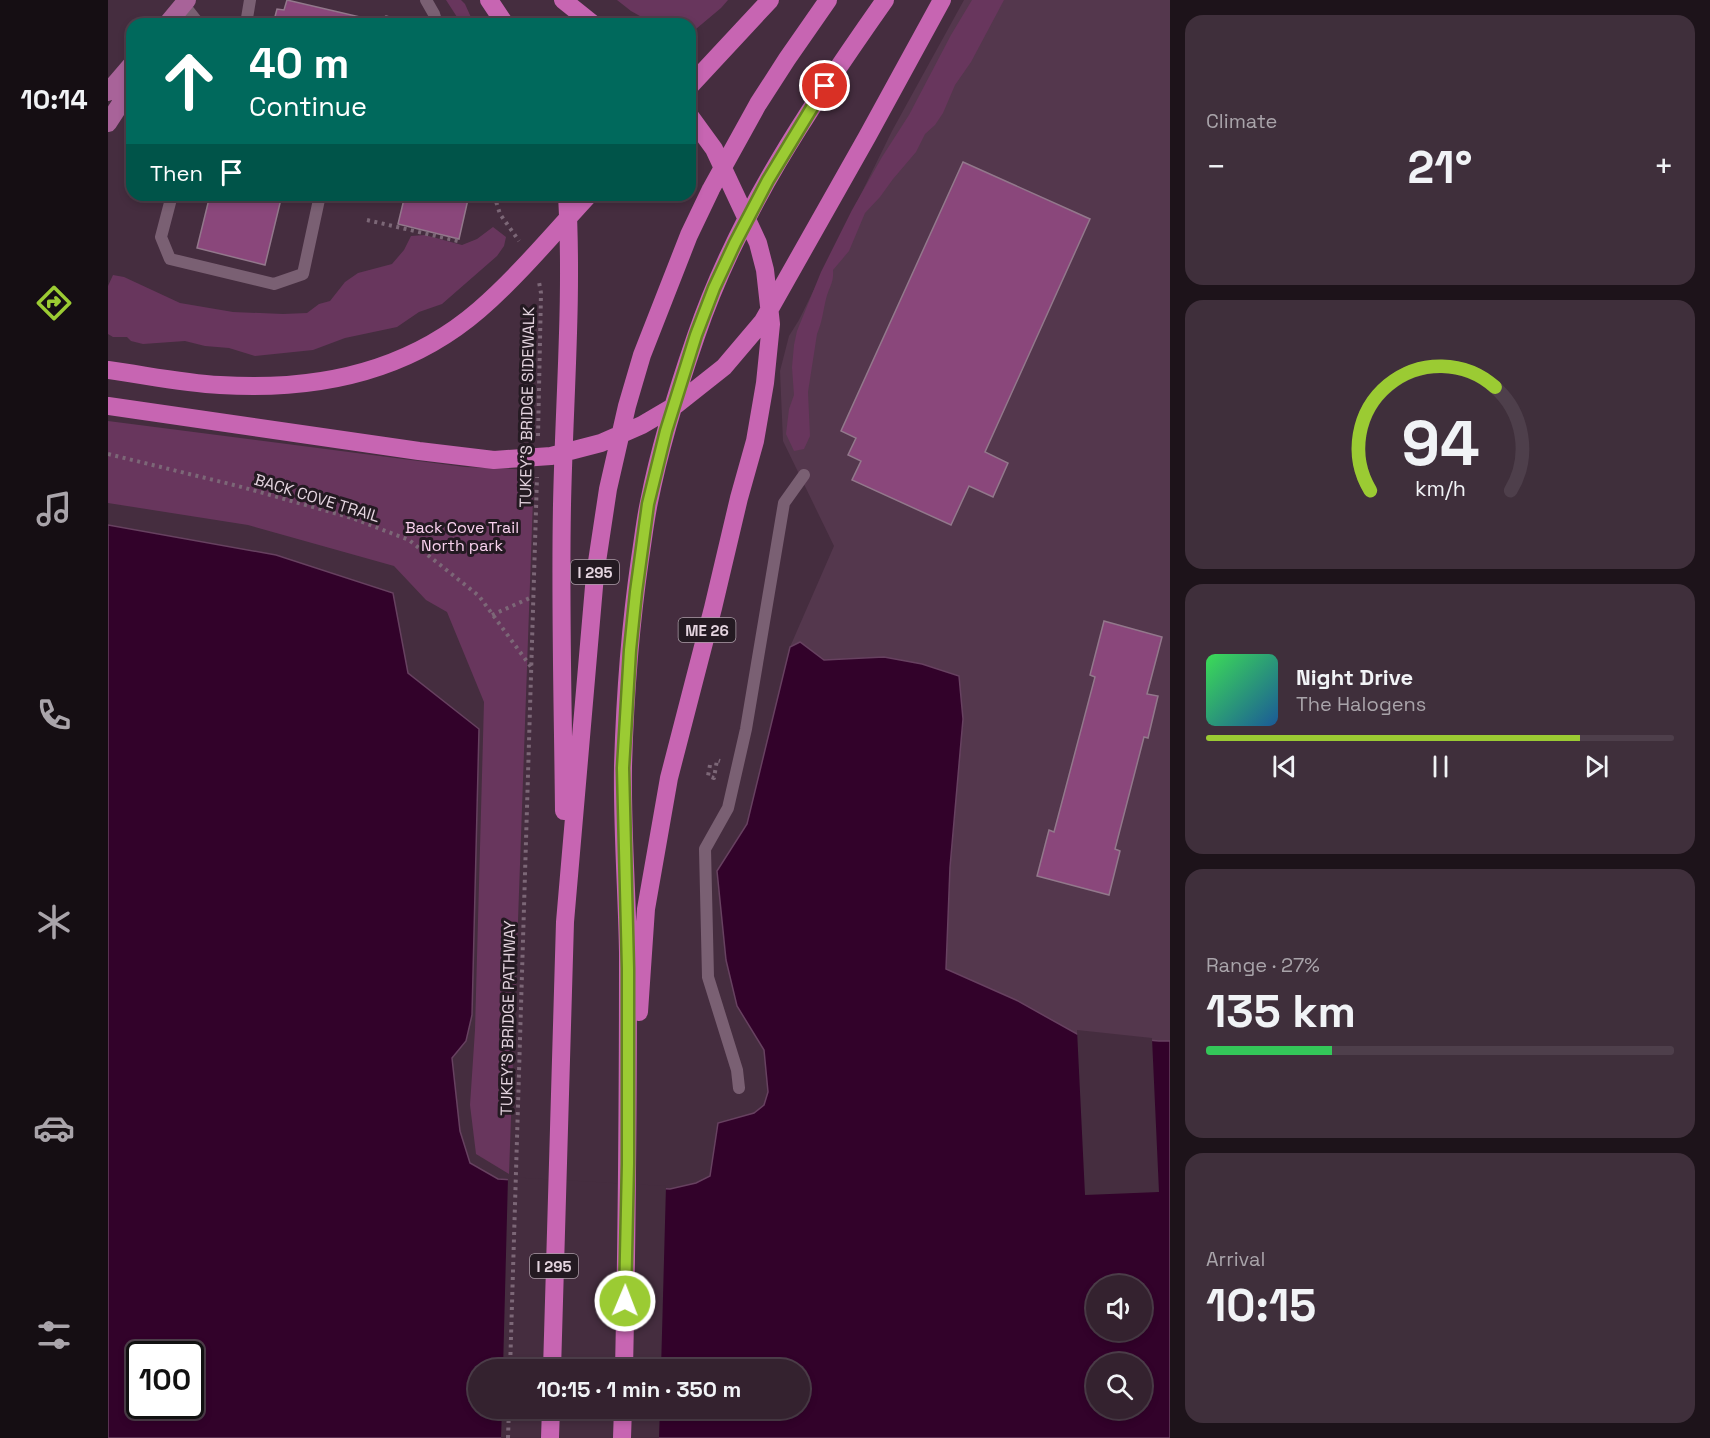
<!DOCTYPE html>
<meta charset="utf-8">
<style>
body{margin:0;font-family:"Space Grotesk",sans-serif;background:#3f2f3b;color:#f1f3f6;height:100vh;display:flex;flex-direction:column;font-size:22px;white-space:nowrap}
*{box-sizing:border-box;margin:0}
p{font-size:20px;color:#a9a4aa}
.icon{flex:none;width:33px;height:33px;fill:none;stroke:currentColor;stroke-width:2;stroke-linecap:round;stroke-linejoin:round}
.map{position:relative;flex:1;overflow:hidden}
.drawer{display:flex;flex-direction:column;gap:15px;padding:15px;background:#1d131a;width:540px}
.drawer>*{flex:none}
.banner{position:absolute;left:18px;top:18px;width:570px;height:183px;border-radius:18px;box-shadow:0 3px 9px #0003,0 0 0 2px #4e3f4b;background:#00695c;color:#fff;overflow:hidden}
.controls{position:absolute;left:978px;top:1275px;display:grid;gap:12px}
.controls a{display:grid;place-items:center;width:66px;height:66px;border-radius:50%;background:#34222f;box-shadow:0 3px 9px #0003,0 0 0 2px #4e3f4b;font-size:30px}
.speed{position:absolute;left:18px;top:1341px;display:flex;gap:12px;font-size:30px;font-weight:700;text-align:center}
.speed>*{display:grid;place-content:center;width:78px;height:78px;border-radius:50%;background:#34222f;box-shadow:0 3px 9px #0003,0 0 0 2px #4e3f4b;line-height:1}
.speed .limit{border:3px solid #111;border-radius:9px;background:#fff;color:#111}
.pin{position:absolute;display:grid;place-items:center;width:51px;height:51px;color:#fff;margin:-26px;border:3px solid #fff;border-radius:50%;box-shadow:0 2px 6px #0007}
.me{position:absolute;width:66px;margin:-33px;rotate:1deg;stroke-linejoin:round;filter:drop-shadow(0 0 4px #0008)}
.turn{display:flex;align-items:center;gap:21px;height:126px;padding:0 24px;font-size:27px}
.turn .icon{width:78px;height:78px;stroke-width:2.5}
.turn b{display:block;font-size:42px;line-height:51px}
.then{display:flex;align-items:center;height:57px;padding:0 24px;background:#0003;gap:12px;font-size:22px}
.big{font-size:45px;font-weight:800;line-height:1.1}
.drawer .widget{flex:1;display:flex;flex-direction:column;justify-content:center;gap:9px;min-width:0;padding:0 21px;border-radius:18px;background:#3f2f3b}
.drawer .dial{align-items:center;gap:0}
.dial svg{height:156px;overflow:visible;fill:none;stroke:#4e3f4b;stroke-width:7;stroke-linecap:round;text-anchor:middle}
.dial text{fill:#f1f3f6;stroke:none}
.song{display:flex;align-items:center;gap:18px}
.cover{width:72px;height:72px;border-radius:9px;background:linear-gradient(135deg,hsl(130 70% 55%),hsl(210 70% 35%))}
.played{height:6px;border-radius:3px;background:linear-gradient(90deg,#9bcb33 80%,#4e3f4b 80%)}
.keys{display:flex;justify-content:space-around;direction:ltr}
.heat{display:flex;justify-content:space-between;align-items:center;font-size:33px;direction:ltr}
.charge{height:9px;border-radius:4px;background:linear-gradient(90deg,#34c759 27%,#4e3f4b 0)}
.trip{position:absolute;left:360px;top:1359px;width:342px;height:60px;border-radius:30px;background:#34222f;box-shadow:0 3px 9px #0003,0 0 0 2px #4e3f4b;font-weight:800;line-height:60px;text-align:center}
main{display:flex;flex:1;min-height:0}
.tab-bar{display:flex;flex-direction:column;width:108px;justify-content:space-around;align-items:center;background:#150e13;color:#a9a4aa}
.tab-bar .icon{width:42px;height:42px}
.tab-bar .selected{color:#9bcb33}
.tab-bar b{font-size:27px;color:#f1f3f6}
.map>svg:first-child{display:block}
.built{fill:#54374d}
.green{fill:#68365d}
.water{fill:#32022a;stroke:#674160;stroke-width:1.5;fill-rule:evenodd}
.pier{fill:#452d3f}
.building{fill:#8a477b;stroke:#93788c;stroke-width:1.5}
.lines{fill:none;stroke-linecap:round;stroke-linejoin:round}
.path{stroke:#7c6777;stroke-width:4;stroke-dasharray:3 4.5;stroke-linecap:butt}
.lane{stroke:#7a6073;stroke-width:12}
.primary{stroke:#a86399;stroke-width:18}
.highway{stroke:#c765b2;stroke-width:18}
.route-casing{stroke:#658421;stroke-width:15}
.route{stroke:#9bcb33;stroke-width:10}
.labels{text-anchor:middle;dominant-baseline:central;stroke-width:6;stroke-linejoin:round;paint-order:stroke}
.shield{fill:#241a22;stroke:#aa9ca6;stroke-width:1.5}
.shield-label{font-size:15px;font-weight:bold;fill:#e4d4df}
.street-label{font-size:16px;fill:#e4d4df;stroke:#241a22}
.park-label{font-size:16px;fill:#f9d1ee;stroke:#241a22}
</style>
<main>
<nav class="tab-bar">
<b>10:14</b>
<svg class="icon selected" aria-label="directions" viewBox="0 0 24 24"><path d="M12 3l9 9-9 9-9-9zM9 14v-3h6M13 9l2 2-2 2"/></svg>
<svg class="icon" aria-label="music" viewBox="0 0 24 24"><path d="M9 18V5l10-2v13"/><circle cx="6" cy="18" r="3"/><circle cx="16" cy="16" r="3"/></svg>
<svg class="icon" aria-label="phone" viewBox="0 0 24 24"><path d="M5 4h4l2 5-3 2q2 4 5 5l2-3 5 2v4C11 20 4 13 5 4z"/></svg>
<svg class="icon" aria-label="climate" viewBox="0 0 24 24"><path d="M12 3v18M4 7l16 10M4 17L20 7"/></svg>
<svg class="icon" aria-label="car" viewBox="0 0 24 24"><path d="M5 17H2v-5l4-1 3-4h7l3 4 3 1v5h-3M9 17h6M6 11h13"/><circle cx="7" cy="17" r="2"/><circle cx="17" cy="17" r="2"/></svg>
<svg class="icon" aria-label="filters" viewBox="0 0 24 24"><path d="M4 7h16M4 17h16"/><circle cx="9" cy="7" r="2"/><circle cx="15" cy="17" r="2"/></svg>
</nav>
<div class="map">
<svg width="1062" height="1438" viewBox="0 0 1062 1438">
<rect width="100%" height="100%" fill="#452d3f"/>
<path class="built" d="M856 0H1062V1041H1051L969 1034 908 1000 838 969 842 867 855 719 851 676 776 657 716 660 692 642 682 647 726 546 675 441 672 371 681 336 691 320 784 131Z"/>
<path class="green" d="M338 0H353L357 4 366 24H350L349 17Z
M509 0H620L613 8 582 34V24H546L523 11Z
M864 0H896L863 62 847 85 835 113 827 125 817 134 808 152 785 179 772 197 757 213 741 251 725 270C726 283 721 287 718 299 715 311 714 323 709 334L700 392 702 436 696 449 686 451 678 434 681 409 686 395 684 367 686 345 689 331 713 272 744 210 774 157 801 115 843 35Z
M385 227 398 237 396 246 389 256 334 304 311 312 289 327 237 338 205 350 147 356 121 348 97 346 77 341 35 344 23 341 19 337H5L0 334V286L5 275 16 277 72 303 125 312 175 314 199 313 211 304 222 301 237 282 250 273 284 264 296 250 303 236 317 235 354 245 369 239Z
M0 421 357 467 426 470 401 1174 368 1154 362 1105 367 1030 376 702 339 612 318 600 286 566 140 525 0 503Z"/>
<path class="water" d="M0 525 168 555 285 593 300 673 371 729 364 1015 358 1041 344 1058 352 1131 362 1163 390 1179 562 1189 588 1183 602 1176 610 1123 646 1113 656 1105 660 1092 656 1050 629 1006 618 960 609 871 639 824 682 647 692 642 716 660 776 657 814 664 851 676 855 719 842 867 838 969 908 1000 969 1034 1051 1041H1062V1438H0ZM988 1286H1034V1330H988ZM32 1354H82V1406H32ZM988 1364H1034V1408H988ZM370 1370H692V1408H370Z"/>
<path class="pier" d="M969 1030 1044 1038 1051 1192 977 1195Z
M400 1177 558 1186 553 1370 395 1369Z
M394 1409H552L551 1438H393Z"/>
<path class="building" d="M179 0 269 21 278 16 310 24H165L169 9 176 10Z
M855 162 982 219 877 452 900 463 885 497 861 486 843 525 744 480 753 461 740 455 748 438 733 431Z
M102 195H174L157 265 89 248Z
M297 195H361L351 239 290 224Z
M996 621 1054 637 1039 694 1050 696 1040 738 1036 737 1007 849 1012 851 1001 895 929 876 941 830 946 832 987 677 982 675Z"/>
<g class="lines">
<path class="path" d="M386 195 392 214 411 241
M259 220 354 242
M430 436 433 293 431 282
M0 454 130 486 244 518 301 540 371 596 423 667
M384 615 424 597
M602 765 600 776 606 778 609 760 612 761
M402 1370 429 477
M400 1438 401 1408"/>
<path class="lane" d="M318 0 326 14 329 24
M76 5 91 24
M138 24 142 0
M64 195 53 237 62 259 166 284 195 274 212 195
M631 1088 629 1070 600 977 597 849 620 808 638 729 676 503 696 475"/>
<path class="primary" d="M59 24 79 0
M0 92 24 64
M0 123 24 86"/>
<path class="highway" d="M381 0 397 24
M455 0 485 24
M582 86 662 0
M0 370C37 375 75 383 112 385 207 391 298 373 371 310 411 275 445 234 481 195
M0 406 311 451 386 460 443 456 493 443 534 425 568 405 616 367 655 321 759 137 834 0
M456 811C455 709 452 607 454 505 456 402 465 299 459 195
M531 1012 538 909 561 778 605 608 631 498 647 441 657 383 663 324 657 270 650 243 606 149 582 116
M444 1370 457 922 487 575 500 489 519 406 534 355 581 235 603 189 650 104 679 59 720 0
M516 1370C519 1231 520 1092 520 953 519 891 514 829 515 766 517 697 522 628 532 559 535 540 537 521 541 502 552 446 569 391 588 336 630 213 703 105 777 0
M442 1438 443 1408
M514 1438 515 1408"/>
</g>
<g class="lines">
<g class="route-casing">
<path id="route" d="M517 1301 520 1164V969L515 768 522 650 528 592 540 504 558 431 588 335 606 288 627 243 660 180 717 86"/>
</g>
<use href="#route" class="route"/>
</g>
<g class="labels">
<g class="shield">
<rect x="463" y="560" width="48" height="24" rx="4.5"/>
<rect x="570.5" y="618" width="57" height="24" rx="4.5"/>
<rect x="422" y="1254" width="48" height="24" rx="4.5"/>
</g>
<g class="shield-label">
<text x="487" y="572">I 295</text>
<text x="599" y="630">ME 26</text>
<text x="446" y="1266">I 295</text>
</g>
<g class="street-label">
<text transform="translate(419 407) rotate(-89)">TUKEY'S BRIDGE SIDEWALK</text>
<text transform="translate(209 498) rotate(17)">BACK COVE TRAIL</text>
<text transform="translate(400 1018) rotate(-89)">TUKEY'S BRIDGE PATHWAY</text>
</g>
<g class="park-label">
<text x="354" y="527">Back Cove Trail<tspan x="354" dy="18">North park</tspan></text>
</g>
</g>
</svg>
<div class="controls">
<a><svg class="icon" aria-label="sound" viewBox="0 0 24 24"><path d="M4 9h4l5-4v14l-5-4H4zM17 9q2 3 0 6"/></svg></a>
<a><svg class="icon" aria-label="search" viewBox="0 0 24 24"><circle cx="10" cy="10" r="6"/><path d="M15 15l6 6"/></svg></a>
</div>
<div class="speed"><div class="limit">100</div></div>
<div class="pin" style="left:717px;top:86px;background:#d93025"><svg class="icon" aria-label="arrive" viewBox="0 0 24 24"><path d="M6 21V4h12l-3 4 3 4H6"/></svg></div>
<svg class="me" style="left:517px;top:1301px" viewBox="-20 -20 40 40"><circle r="17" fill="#9bcb33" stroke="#fff" stroke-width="3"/><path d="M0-11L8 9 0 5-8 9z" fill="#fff"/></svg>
<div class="trip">10:15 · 1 min · 350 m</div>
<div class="banner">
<div class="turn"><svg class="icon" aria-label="ahead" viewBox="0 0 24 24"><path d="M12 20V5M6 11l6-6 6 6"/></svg><div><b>40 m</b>Continue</div></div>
<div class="then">Then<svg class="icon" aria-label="arrive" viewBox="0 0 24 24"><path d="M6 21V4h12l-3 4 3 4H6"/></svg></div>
</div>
</div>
<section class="drawer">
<div class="widget"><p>Climate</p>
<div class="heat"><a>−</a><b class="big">21°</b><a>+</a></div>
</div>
<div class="widget dial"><svg viewBox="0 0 100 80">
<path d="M14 69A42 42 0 1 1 86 69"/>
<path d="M14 69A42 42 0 0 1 78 16" stroke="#9bcb33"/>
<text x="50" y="56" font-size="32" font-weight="700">94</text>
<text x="50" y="72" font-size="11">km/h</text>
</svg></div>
<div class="widget">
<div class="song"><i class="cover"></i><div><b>Night Drive</b><p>The Halogens</p></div></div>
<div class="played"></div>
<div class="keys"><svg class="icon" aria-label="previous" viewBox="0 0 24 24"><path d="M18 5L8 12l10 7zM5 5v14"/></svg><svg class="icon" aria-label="pause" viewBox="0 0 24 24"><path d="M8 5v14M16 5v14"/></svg><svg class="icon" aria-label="next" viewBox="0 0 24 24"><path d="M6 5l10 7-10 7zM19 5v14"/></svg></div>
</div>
<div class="widget"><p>Range · 27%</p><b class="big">135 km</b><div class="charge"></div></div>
<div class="widget"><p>Arrival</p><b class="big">10:15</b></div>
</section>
</main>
